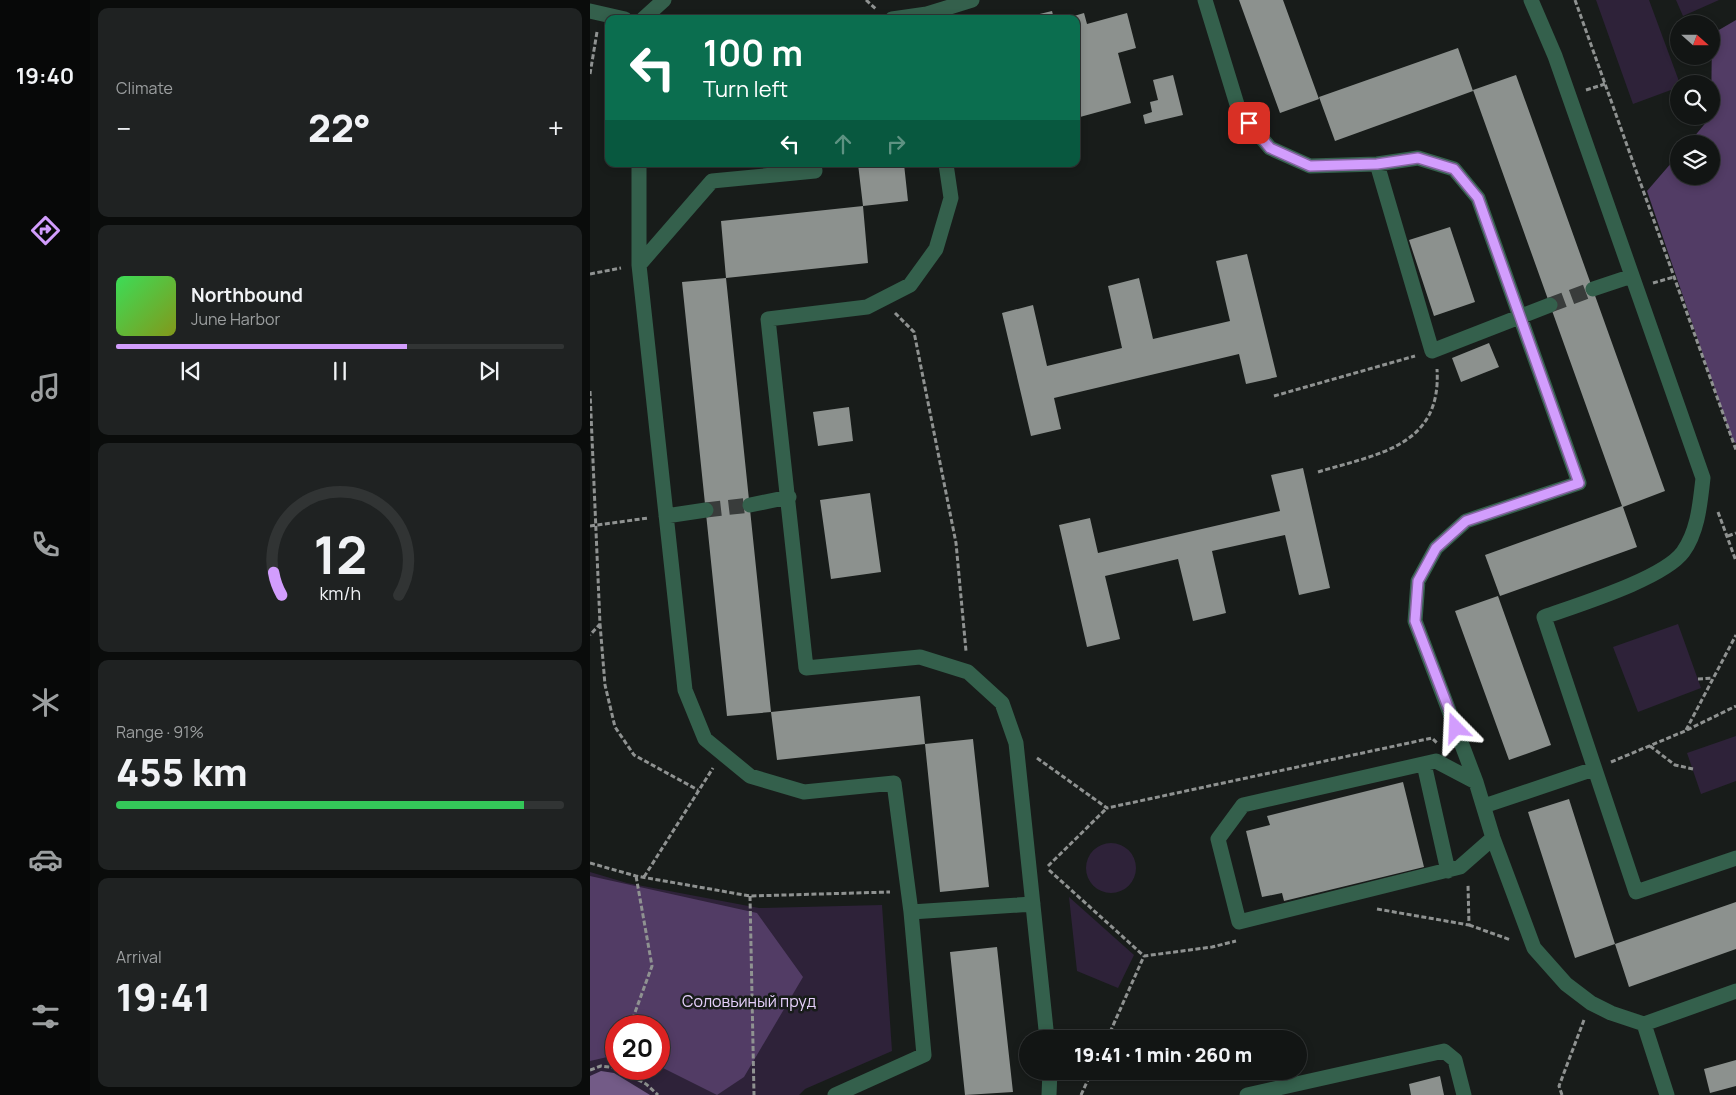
<!DOCTYPE html>
<meta charset="utf-8">
<style>
body{margin:0;font-family:Manrope,sans-serif;background:#1f2222;color:#f1f3f6;height:100vh;display:flex;flex-direction:column;font-size:19px;white-space:nowrap}
*{box-sizing:border-box;margin:0}
p{font-size:16px;color:#9c9fa0}
.icon{flex:none;width:28px;height:28px;fill:none;stroke:currentColor;stroke-width:2;stroke-linecap:round;stroke-linejoin:round}
.map{position:relative;flex:1;overflow:hidden}
.side{display:flex;flex-direction:column;gap:8px;padding:8px;background:#0a0c0b;width:500px}
.side>*{flex:none}
.banner{position:absolute;left:15px;top:15px;width:475px;height:152px;border-radius:10px;box-shadow:0 2px 8px #0003,0 0 0 1px #313434;background:#0b6e4f;color:#fff;overflow:hidden}
.needle{width:32px;rotate:111deg}
.buttons{position:absolute;left:1080px;top:15px;display:grid;gap:10px}
.buttons a{display:grid;place-items:center;width:50px;height:50px;border-radius:50%;background:#121514;box-shadow:0 2px 8px #0003,0 0 0 1px #313434;font-size:25px}
.speed{position:absolute;left:15px;top:1015px;display:flex;gap:10px;font-size:25px;font-weight:700;text-align:center}
.speed>*{display:grid;place-content:center;width:65px;height:65px;border-radius:50%;background:#121514;box-shadow:0 2px 8px #0003,0 0 0 1px #313434;line-height:1}
.speed .limit{border:8px solid #d22;background:#fff;color:#111}
.pin{position:absolute;display:grid;place-items:center;width:42px;height:42px;color:#fff;margin:-21px;border-radius:10px;box-shadow:0 2px 8px #0006}
.me{position:absolute;width:55px;margin:-28px;rotate:339deg;stroke-linejoin:round;filter:drop-shadow(0 0 4px #0008)}
.turn{display:flex;align-items:center;gap:18px;height:105px;padding:0 15px;font-size:22px}
.turn .icon{width:65px;height:65px;stroke-width:2.5}
.turn b{display:block;font-size:35px;line-height:42px}
.lanes{display:flex;align-items:center;height:48px;padding:0 15px;background:#0003;justify-content:center;gap:25px;direction:ltr}
.lanes .off{opacity:.35}
.big{font-size:38px;font-weight:800;line-height:1.1}
.side .widget{flex:1;display:flex;flex-direction:column;justify-content:center;gap:8px;min-width:0;padding:0 18px;border-radius:10px;background:#1f2222}
.side .dial{align-items:center;gap:0}
.dial svg{height:130px;overflow:visible;fill:none;stroke:#313434;stroke-width:7;stroke-linecap:round;text-anchor:middle}
.dial text{fill:#f1f3f6;stroke:none}
.song{display:flex;align-items:center;gap:15px}
.cover{width:60px;height:60px;border-radius:8px;background:linear-gradient(135deg,hsl(130 70% 55%),hsl(70 70% 35%))}
.played{height:5px;border-radius:2px;background:linear-gradient(90deg,#d29dfd 65%,#313434 65%)}
.keys{display:flex;justify-content:space-around;direction:ltr}
.heat{display:flex;justify-content:space-between;align-items:center;font-size:28px;direction:ltr}
.charge{height:8px;border-radius:4px;background:linear-gradient(90deg,#34c759 91%,#313434 0)}
.trip{position:absolute;left:429px;top:1030px;width:288px;height:50px;border-radius:25px;background:#121514;box-shadow:0 2px 8px #0003,0 0 0 1px #313434;font-weight:800;line-height:50px;text-align:center}
main{display:flex;flex:1;min-height:0}
.dock{display:flex;flex-direction:column;width:90px;justify-content:space-around;align-items:center;background:#070808;color:#9c9fa0}
.dock .icon{width:35px;height:35px}
.dock .current{color:#d29dfd}
.dock b{font-size:22px;color:#f1f3f6}
.map>svg:first-child{display:block}
.green{fill:#2e2239;fill-rule:evenodd}
.forest{fill:#523c65}
.water{fill:#735b87}
.building{fill:#8c918e}
.lines{fill:none;stroke-linecap:round;stroke-linejoin:round}
.minor-tunnel{stroke:#393c3b;stroke-width:15;stroke-dasharray:15 8;stroke-linecap:butt}
.path{stroke:#8f9291;stroke-width:3;stroke-dasharray:5 2.5;stroke-linecap:butt}
.minor{stroke:#34604c;stroke-width:15}
.route-casing{stroke:#8866a4;stroke-width:12}
.route{stroke:#d29dfd;stroke-width:9}
.labels{text-anchor:middle;dominant-baseline:central;stroke-width:5;stroke-linejoin:round;paint-order:stroke}
.park-label{font-size:16px;fill:#e7d1fc;stroke:#181c1a}
</style>
<main>
<nav class="dock">
<b>19:40</b>
<svg class="icon current" aria-label="directions" viewBox="0 0 24 24"><path d="M12 3l9 9-9 9-9-9zM9 14v-3h6M13 9l2 2-2 2"/></svg>
<svg class="icon" aria-label="music" viewBox="0 0 24 24"><path d="M9 18V5l10-2v13"/><circle cx="6" cy="18" r="3"/><circle cx="16" cy="16" r="3"/></svg>
<svg class="icon" aria-label="phone" viewBox="0 0 24 24"><path d="M5 4h4l2 5-3 2q2 4 5 5l2-3 5 2v4C11 20 4 13 5 4z"/></svg>
<svg class="icon" aria-label="climate" viewBox="0 0 24 24"><path d="M12 3v18M4 7l16 10M4 17L20 7"/></svg>
<svg class="icon" aria-label="car" viewBox="0 0 24 24"><path d="M5 17H2v-5l4-1 3-4h7l3 4 3 1v5h-3M9 17h6M6 11h13"/><circle cx="7" cy="17" r="2"/><circle cx="17" cy="17" r="2"/></svg>
<svg class="icon" aria-label="filters" viewBox="0 0 24 24"><path d="M4 7h16M4 17h16"/><circle cx="9" cy="7" r="2"/><circle cx="15" cy="17" r="2"/></svg>
</nav>
<section class="side">
<div class="widget"><p>Climate</p>
<div class="heat"><a>−</a><b class="big">22°</b><a>+</a></div>
</div>
<div class="widget">
<div class="song"><i class="cover"></i><div><b>Northbound</b><p>June Harbor</p></div></div>
<div class="played"></div>
<div class="keys"><svg class="icon" aria-label="previous" viewBox="0 0 24 24"><path d="M18 5L8 12l10 7zM5 5v14"/></svg><svg class="icon" aria-label="pause" viewBox="0 0 24 24"><path d="M8 5v14M16 5v14"/></svg><svg class="icon" aria-label="next" viewBox="0 0 24 24"><path d="M6 5l10 7-10 7zM19 5v14"/></svg></div>
</div>
<div class="widget dial"><svg viewBox="0 0 100 80">
<path d="M14 69A42 42 0 1 1 86 69"/>
<path d="M14 69A42 42 0 0 1 9 55" stroke="#d29dfd"/>
<text x="50" y="56" font-size="32" font-weight="700">12</text>
<text x="50" y="72" font-size="11">km/h</text>
</svg></div>
<div class="widget"><p>Range · 91%</p><b class="big">455 km</b><div class="charge"></div></div>
<div class="widget"><p>Arrival</p><b class="big">19:41</b></div>
</section>
<div class="map">
<svg width="1146" height="1095" viewBox="0 0 1146 1095">
<rect width="100%" height="100%" fill="#181c1a"/>
<path class="green" d="M1006 0H1059L1090 84 1089 87 1043 104Z
M1086 0H1129L1093 16Z
M1088 624 1111 688 1048 712 1023 647Z
M1146 736V781L1111 794 1097 753Z
M496 868a25 25 0 1 1 50 0a25 25 0 1 1-50 0Z
M0 872 37 883 169 908 292 905 302 1051 215 1089 209 1095H0ZM26 1026H69V1069H26Z
M479 897 544 955 528 988 487 971Z"/>
<path class="forest" d="M1146 20V443L1143 442 1057 191 1089 154V176H1121V144H1098L1118 120 1119 116H1121L1122 34Z
M0 876 167 913 213 977 154 1077 127 1095 69 1066V1026H26V1055L0 1061Z"/>
<path class="water" d="M11 1071 24 1073 60 1095H0V1076Z"/>
<path class="building" d="M649 0H693L729 99 690 113Z
M462 11 464 19H433V18Z
M494 13 497 24 537 13 546 48 528 53 541 103 490 117 486 103V19L484 16Z
M868 48 883 91 745 141 729 97Z
M583 75 593 115 555 124 553 115 562 112 560 102 568 100 563 80Z
M926 75 1075 491 1033 507 1047 547 910 596 895 555 1032 506 883 90Z
M268 164H314L318 201 273 206Z
M273 206 278 263 136 278 131 221Z
M860 227 885 302 844 316 819 240Z
M657 254 687 377 656 384 649 354 464 398 471 429 441 436 412 313 443 305 457 366 532 348 518 286 549 278 563 339 640 321 626 261Z
M136 278 181 712 137 716 92 282Z
M899 343 909 367 871 382 862 358Z
M259 407 263 441 228 446 223 412Z
M713 468 740 588 709 595 695 535 622 551 636 613 603 621 588 559 515 576 530 639 497 647 469 525 500 518 508 553 690 511 681 475Z
M280 493 291 572 241 579 230 500Z
M908 596 961 745 919 760 865 611Z
M330 696 335 744 187 760 181 712Z
M383 739 399 887 350 892 335 744Z
M813 782 834 867 694 901 692 893 672 897 656 831 680 825 677 816Z
M979 799 1025 944 985 958 938 812Z
M1146 902V949L1039 987 1025 944Z
M407 947 423 1092 375 1095 360 952Z
M1146 1060V1086L1120 1093 1114 1069Z
M850 1076 854 1095H821L819 1084Z"/>
<g class="lines">
<path class="minor-tunnel" d="M960 305 1003 289
M116 510 160 505"/>
<path class="path" d="M276 0 286 9
M985 0 1146 450
M0 74 7 32
M996 90 1015 84
M0 274 31 268
M1063 283 1084 277
M305 313 324 332 366 543 376 651
M0 391 10 624 0 635
M684 396 825 356
M728 472C787 454 852 447 847 369
M1128 512 1146 561
M0 526 58 518
M1138 536 1146 533
M10 624 15 685 25 727 44 755 108 790
M1108 679 1123 678
M1096 730 1146 635
M1060 746 1085 765 1103 769
M447 758 517 808 842 738 847 743
M1021 762 1095 731 1146 706
M0 863 46 876 160 896 300 892
M458 866 517 808
M459 870 554 956 622 947 646 941
M54 877 123 768
M160 896 164 1095
M787 909 879 925 878 885
M879 925 921 940
M40 1026 62 966 46 876
M517 1039 554 956
M28 1069 56 1084 68 1095
M0 1070 11 1066 26 1068
M491 1095 502 1071
M972 1095 969 1086 994 1020"/>
<path class="minor" d="M615 0 649 111 680 148 720 166 787 164 828 158 864 169 888 198 989 483 876 521 846 548 828 581 825 621 886 782 903 838 944 948 976 984 1001 1003 1021 1013 1054 1024 1146 991
M941 0 965 56 1113 478C1110 504 1108 531 1093 552 1073 579 987 605 954 617L1046 892 1146 858
M0 11 35 19
M53 19 74 0
M302 19 337 14 382 0
M224 164 225 171 122 181 49 265 95 690 115 739 160 776 214 792 304 783 321 912 443 904
M356 164 361 198 346 249 320 285 277 307 178 319 216 668 330 657 378 672 412 703 426 743 457 1039
M787 164 842 351 960 305
M49 265V164
M1003 289 1042 276
M160 505 199 497
M76 516 116 510
M834 764 858 871
M886 782 846 761 653 805 628 839 649 922 870 867 903 838
M894 806 1004 769
M1054 1024 1077 1095
M245 1095 334 1055 321 912
M459 1095 460 1071
M657 1095 854 1051 865 1060 874 1095"/>
</g>
<g class="lines">
<g class="route-casing">
<path id="route" d="M659 123 680 148 720 166 787 164 828 158 864 169 888 198 989 483 876 521 846 548 828 581 825 621 866 728"/>
</g>
<use href="#route" class="route"/>
</g>
<g class="labels">
<g class="park-label">
<text x="159" y="1001">Соловьиный пруд</text>
</g>
</g>
</svg>
<div class="buttons">
<a><svg class="needle" viewBox="-14 -14 28 28"><path d="M0-13l5 13h-10z" fill="#e53935"/><path d="M0 13l5-13h-10z" fill="#9c9fa0"/></svg></a>
<a><svg class="icon" aria-label="search" viewBox="0 0 24 24"><circle cx="10" cy="10" r="6"/><path d="M15 15l6 6"/></svg></a>
<a><svg class="icon" aria-label="layers" viewBox="0 0 24 24"><path d="M12 4l9 5-9 5-9-5zM3 14l9 5 9-5"/></svg></a>
</div>
<div class="speed"><div class="limit">20</div></div>
<div class="pin" style="left:659px;top:123px;background:#d93025"><svg class="icon" aria-label="arrive" viewBox="0 0 24 24"><path d="M6 21V4h12l-3 4 3 4H6"/></svg></div>
<svg class="me" style="left:866px;top:728px" viewBox="-20 -20 40 40"><path d="M0-17L14 15 0 8-14 15z" fill="#d29dfd" stroke="#fff" stroke-width="4"/></svg>
<div class="trip">19:41 · 1 min · 260 m</div>
<div class="banner">
<div class="turn"><svg class="icon" aria-label="left" viewBox="0 0 24 24"><path d="M17 20v-9H6M10 6l-5 5 5 5"/></svg><div><b>100 m</b>Turn left</div></div>
<div class="lanes"><svg class="icon" aria-label="left" viewBox="0 0 24 24"><path d="M17 20v-9H6M10 6l-5 5 5 5"/></svg><svg class="icon off" aria-label="ahead" viewBox="0 0 24 24"><path d="M12 20V5M6 11l6-6 6 6"/></svg><svg class="icon off" aria-label="right" viewBox="0 0 24 24"><path d="M7 20v-9h11M14 6l5 5-5 5"/></svg></div>
</div>
</div>
</main>
